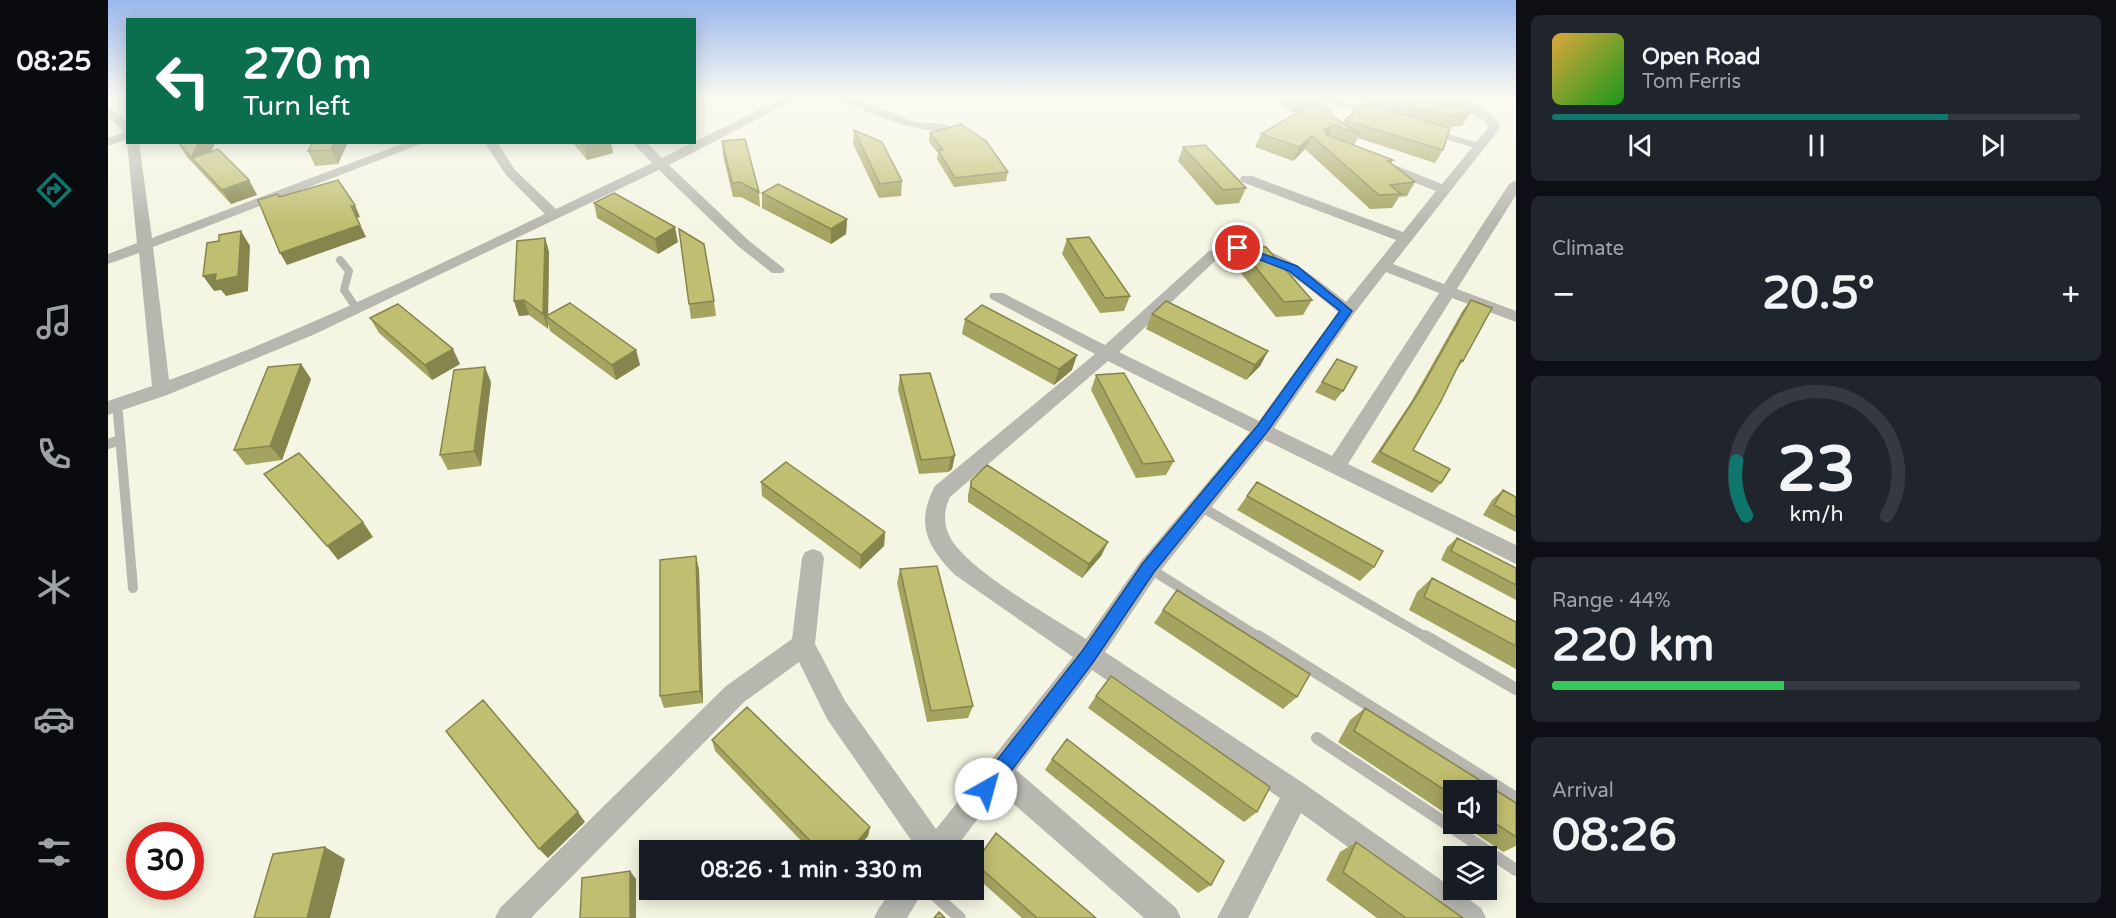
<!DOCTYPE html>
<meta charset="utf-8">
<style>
body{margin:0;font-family:"Varela Round",sans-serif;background:#20242c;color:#f1f3f6;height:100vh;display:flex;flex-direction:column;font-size:22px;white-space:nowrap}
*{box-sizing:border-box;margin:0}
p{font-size:20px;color:#9ea1a6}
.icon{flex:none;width:33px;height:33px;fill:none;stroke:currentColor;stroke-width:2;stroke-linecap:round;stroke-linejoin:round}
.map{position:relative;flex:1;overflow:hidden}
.panel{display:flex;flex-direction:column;gap:15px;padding:15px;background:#0d0f14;width:600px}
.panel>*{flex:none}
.top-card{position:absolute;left:18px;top:18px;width:570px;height:126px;border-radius:0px;box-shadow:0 3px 15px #0003;background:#0b6e4f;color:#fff;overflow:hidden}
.controls{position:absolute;left:1335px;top:780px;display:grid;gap:12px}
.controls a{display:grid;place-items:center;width:54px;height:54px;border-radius:0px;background:#171b24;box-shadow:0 3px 15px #0003;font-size:30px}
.speed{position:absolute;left:18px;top:822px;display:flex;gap:12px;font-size:30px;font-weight:700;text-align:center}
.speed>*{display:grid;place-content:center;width:78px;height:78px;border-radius:50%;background:#171b24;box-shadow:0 3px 15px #0003;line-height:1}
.speed .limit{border:9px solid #d22;background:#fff;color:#111}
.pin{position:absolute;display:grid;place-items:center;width:51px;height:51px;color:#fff;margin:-26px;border:3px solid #fff;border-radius:50%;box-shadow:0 2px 6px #0007}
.me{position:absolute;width:66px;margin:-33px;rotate:38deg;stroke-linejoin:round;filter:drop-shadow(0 0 4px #0008)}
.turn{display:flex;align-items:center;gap:21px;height:126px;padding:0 18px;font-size:27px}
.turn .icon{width:78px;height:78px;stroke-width:2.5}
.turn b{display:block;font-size:42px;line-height:51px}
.big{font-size:45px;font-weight:700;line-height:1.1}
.panel .card{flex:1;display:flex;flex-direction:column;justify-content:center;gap:9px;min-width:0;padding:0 21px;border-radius:9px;background:#20242c}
.panel .dial{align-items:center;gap:0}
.dial svg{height:156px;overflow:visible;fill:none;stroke:#363941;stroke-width:7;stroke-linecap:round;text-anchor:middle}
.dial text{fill:#f1f3f6;stroke:none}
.song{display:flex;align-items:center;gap:18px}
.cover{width:72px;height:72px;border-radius:9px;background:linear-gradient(135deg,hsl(40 70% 55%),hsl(120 70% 35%))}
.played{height:6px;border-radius:3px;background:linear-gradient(90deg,#0f766e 75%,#363941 75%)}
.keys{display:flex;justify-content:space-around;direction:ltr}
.heat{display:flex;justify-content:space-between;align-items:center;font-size:33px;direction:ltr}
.charge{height:9px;border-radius:4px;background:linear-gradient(90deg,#34c759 44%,#363941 0)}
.trip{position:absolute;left:531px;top:840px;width:345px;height:60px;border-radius:0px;background:#171b24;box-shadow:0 3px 15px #0003;font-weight:700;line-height:60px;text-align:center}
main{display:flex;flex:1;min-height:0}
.dock{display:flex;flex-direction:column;width:108px;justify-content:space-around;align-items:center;background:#090b0e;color:#9ea1a6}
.dock .icon{width:42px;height:42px}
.dock .active{color:#0f766e}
.dock b{font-size:27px;color:#f1f3f6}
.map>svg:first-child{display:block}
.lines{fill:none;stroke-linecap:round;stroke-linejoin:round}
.lane-far3{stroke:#b7b7b0;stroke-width:6}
.lane-far2{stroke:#b7b7b0;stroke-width:8}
.lane-far1{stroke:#b7b7b0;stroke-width:10}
.lane{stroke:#b7b7b0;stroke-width:12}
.street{fill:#b7b7b0;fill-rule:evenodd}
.wall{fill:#a5a360}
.shaded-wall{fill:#86854e}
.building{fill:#c0be70;stroke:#86854e;stroke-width:1.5}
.route{fill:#1a73e8;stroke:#114b97;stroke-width:1.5}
</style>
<main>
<nav class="dock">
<b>08:25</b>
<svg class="icon active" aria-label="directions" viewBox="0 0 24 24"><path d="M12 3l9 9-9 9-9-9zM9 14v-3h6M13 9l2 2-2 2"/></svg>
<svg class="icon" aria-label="music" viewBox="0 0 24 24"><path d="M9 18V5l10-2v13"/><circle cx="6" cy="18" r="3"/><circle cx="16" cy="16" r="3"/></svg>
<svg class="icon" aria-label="phone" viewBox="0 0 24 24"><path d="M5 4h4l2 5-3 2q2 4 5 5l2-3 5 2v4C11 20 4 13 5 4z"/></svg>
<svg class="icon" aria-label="climate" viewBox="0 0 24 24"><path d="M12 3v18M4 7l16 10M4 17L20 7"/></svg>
<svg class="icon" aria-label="car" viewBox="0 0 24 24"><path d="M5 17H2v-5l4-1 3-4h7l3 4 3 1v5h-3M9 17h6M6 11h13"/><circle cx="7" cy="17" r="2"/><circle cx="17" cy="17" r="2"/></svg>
<svg class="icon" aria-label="filters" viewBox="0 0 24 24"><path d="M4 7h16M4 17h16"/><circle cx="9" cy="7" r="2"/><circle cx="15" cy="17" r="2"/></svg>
</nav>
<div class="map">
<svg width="1408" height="918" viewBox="0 0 1408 918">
<rect width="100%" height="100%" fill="#f5f5e3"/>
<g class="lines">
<path class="lane-far3" d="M1211 97 1259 112
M1330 134 1370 146"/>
<path class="lane-far2" d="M232 260 241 271 236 290 249 309
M9 406 10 415"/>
<path class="lane-far1" d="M10 413 25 588
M0 444 12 440
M1090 505 1319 638
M1041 568 1152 638"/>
<path class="lane" d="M1150 636 1408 798
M1317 636 1408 689
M1209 738 1408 870
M821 890 852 918"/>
<path class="street" d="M676 97H692L561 165 640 240 674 267 677 270 674 273H664L630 246 551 170 205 335 59 395 0 415V401L44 386 31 253 0 264V254L29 243 19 142 20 141 31 142 44 238 299 142H318L45 247 61 380C190 333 313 273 437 214L398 175 376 142H389L407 170 448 209 544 163 524 142H538L554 158Z
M729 97C759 97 781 115 809 122 820 124 837 121 845 129 831 141 743 109 729 97Z
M1337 97C1342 97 1348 96 1353 97 1366 101 1390 114 1392 128L1285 264 1336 284 1401 184 1408 180V195L1349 289 1408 311V322L1344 298 1240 464 1408 545V564L1157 440 1049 575 997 652 1198 785 1373 908 1378 918H1338L1193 813 1140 918H1109L1172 798 984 670 908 770 1068 908 1073 918H1036L891 791 846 850H810L719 719 691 662 636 702 423 918H387L392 908 618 686 684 639 694 558 697 552 705 549 713 552 716 558 707 644 737 701 828 829 965 657 847 575C819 547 807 523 827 486L987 354 883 299 881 296 883 293H895L997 345 1101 251C1108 249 1116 245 1123 245 1166 242 1206 277 1238 302L1288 240 1134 182 1132 179 1134 176H1144L1295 232 1328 191 1267 167 1265 164 1267 161H1277L1334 184 1380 128 1379 123ZM1123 254C1166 256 1198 286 1230 312L1151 421 1011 352 1111 257ZM1278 272 1331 293 1224 456 1166 428 1245 315ZM1000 361 1142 432 1033 561 978 639C944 617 859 570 842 537 835 525 836 509 842 497Z
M0 107 20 122V139L0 146V138L17 132 0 117Z
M784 890H816L799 918H766L771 908Z"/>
</g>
<path class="wall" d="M1166 97H1215L1213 101 1222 115 1235 123 1237 120 1260 104 1264 97H1339L1362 113 1354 126 1339 127 1335 150 1327 163 1250 138 1246 145 1285 160 1283 164 1307 182 1299 196 1291 197 1284 208 1262 209 1197 149 1185 161 1147 147 1153 134 1196 109 1184 113Z
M746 130 794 181 793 196 771 198 745 144Z
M822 133 900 172 898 181 846 187 829 159 830 153 821 142Z
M614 141 651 192 652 207 633 197H625L615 155Z
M205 142H240L230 164 207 166 200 151Z
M464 142H503L505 153 479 160Z
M70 143 103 151 141 180 149 195 123 204 79 157Z
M1075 147 1138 188 1131 203 1108 205 1070 161Z
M654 193 739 219 738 234 723 244 654 208Z
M486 203 570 242 550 254 489 218Z
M571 229 606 301 608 316 583 319Z
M437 238 441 252 440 314 528 350 532 365 508 380 442 331 440 324V329L421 315 411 316 406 301Z
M959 239 1022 296 1016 311 992 313 954 254Z
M1127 242 1204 300 1195 315 1168 317 1120 257Z
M1363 300 1355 361 1349 369 1305 450 1333 483 1324 493 1263 462 1303 402 1355 310Z
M1044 314 1160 351 1152 366 1138 380 1038 329Z
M262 318 352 364 324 380 271 333Z
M857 319 964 370 946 385 854 334Z
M1229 359 1235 391 1227 401 1207 392Z
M193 364 203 379 174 460 138 465 126 450Z
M792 375 847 455 844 469 840 472 811 474 790 390Z
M988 375 1066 461 1058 475 1028 478 983 390Z
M383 382 373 466 340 470 332 455Z
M863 481 1000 542 993 556 974 578 860 502V495Z
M653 482 777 532 776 546 752 569 654 496Z
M1395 490 1408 497V532L1375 515 1384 500Z
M1139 496 1266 567 1252 581 1129 510Z
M1349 538 1408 568V600L1333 560 1339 547Z
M588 556 591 570 595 703 556 708 552 696Z
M792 569 865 706 860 718 819 722 789 583Z
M1324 578 1408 622V669L1301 610 1309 592Z
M1055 610 1189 697 1175 709 1046 623Z
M988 696 1149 812 1136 822 980 708Z
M1257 708 1408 803V846L1395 852 1353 824H1378V790H1346V819L1230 742 1242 720Z
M604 740 762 827 760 836 748 850H702L607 751Z
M944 759 1103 885 1090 893 937 770Z
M888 833 988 918H914L866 875V866Z
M1248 842 1355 918H1269L1218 880 1232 852Z"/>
<path class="shaded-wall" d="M1201 97H1215L1212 103 1184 113 1190 101Z
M1225 125 1219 138 1216 130Z
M1204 136 1197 149 1185 161 1191 147Z
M91 142H108L94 168 84 158 92 171 83 157Z
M226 142H240L230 164 223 150Z
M488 142H503L505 153 479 160 476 146Z
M141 180 149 195 123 204 114 190Z
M247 205 252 217 249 218 258 237 179 265 172 253 243 206Z
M739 219 738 234 723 244V229Z
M567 227 570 242 550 254 547 239Z
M133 231 142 246 140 291 118 296 113 290 106 291 95 276 108 274Z
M437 238 441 252 440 318 438 316 440 324V329L435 314Z
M416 300 421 315 411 316 406 301Z
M345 349 352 364 324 380 317 365Z
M528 350 532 365 508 380 504 365Z
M1160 351 1152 366 1138 380 1147 365Z
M969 355 964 370 946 385 951 369Z
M193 364 203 379 174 460 162 446Z
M377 367 383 382 373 466 366 451Z
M847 455 844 469 840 472 843 457Z
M255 522 265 537 230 560 219 546Z
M777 532 776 546 752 569 753 555Z
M1000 542 993 556 974 578 981 564Z
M588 556 591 570 595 703 592 691Z
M470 812 477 822 440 858 431 849Z
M762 827 760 836 748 850H742Z
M217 847 237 859 222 918H199Z
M522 871 528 879V918H522Z"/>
<path class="building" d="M1185 97H1201L1190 101Z
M1278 97H1339L1362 113 1346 114 1345 117Z
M1211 100 1224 111 1222 115 1252 134 1225 125 1216 130 1219 135 1285 160 1280 161 1307 182 1282 185 1293 194 1271 195 1204 136 1191 147 1153 134Z
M1256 103 1342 128 1335 150 1237 120Z
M853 124 878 141 900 172 847 178 830 150H835L822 133Z
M746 130 774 142 794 181 772 184Z
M637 139 651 192 632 182 624 183 614 141Z
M70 142H91L83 157Z
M205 142H226L223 150 200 151Z
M473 142H488L476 146Z
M1097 145 1138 188 1115 190 1075 147Z
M110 149 141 180 114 190 84 158Z
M230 180 247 205 243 206 252 225 172 253 150 200 170 194 171 197Z
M670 184 739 219 723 229 654 193Z
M506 193 567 227 547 239 486 203Z
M571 229 596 244 606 301 581 304Z
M133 231 130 276 107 281 108 274 95 276 99 243 111 241V235Z
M981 237 1022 296 997 298 959 239Z
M437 238 435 314 416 300 406 301 409 241Z
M1127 242 1158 247 1204 300 1176 302Z
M1363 300 1384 308 1355 361 1353 360 1333 401 1305 450 1342 469 1333 483 1272 452 1311 392Z
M1058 301 1160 351 1147 365 1044 314Z
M462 303 528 350 504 365 438 316Z
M290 304 345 349 317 365 262 318Z
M874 305 969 355 951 369 857 319Z
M1229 359 1249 367 1235 391 1214 382Z
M193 364 162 446 126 450 160 367Z
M377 367 366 451 332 455 346 370Z
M822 373 847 455 843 457 813 460 792 375Z
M1016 373 1066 461 1035 464 988 375Z
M191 453 255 522 219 546 156 474Z
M678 462 777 532 753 555 653 482Z
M879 465 1000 542 981 564 863 487V481Z
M1149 482 1275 551 1266 567 1139 496Z
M1395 490 1408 497V517L1386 505Z
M1349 538 1408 568V585L1343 551Z
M588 556 592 691 552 696V560Z
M829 566 865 706 823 711 792 569Z
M1324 578 1408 622V646L1316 597Z
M1069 590 1202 674 1189 697 1055 610Z
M1003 676 1162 787 1149 812 988 696Z
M375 700 470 812 431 849 338 731Z
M639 707 762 827 742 850H711L604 740Z
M1257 708 1408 803V837L1378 817V790H1346V796L1246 731Z
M959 739 1116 861 1103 885 944 759Z
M888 833 988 918H929L867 863Z
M1248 842 1355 918H1298L1235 872Z
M217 847 199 918H146L165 854Z
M522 871V918H472L474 878Z
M831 912 837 918H826Z"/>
<linearGradient id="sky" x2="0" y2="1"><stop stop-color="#9ab7ed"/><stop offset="0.43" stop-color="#fafaf2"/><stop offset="1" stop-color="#fafaf2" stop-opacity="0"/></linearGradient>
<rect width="1408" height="226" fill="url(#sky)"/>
<path class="route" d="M1130 245 1189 266 1244 311 1159 432 1046 572 986 661 885 795 878 798 872 795 869 789 872 782 975 650 1035 563 1150 425 1232 311 1181 271 1126 250V246Z"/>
</svg>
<div class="controls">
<a><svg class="icon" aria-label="sound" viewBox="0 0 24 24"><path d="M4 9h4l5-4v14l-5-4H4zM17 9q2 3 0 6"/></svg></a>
<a><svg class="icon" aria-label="layers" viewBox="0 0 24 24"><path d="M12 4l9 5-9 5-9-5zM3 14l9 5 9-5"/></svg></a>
</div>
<div class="speed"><div class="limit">30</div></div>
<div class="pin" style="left:1130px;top:248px;background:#d93025"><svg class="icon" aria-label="arrive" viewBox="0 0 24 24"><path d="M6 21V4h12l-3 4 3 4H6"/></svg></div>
<svg class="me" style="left:878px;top:789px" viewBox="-20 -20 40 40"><circle r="19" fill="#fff"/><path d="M0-13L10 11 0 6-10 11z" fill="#1a73e8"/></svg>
<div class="trip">08:26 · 1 min · 330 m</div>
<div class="top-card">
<div class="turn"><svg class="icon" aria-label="left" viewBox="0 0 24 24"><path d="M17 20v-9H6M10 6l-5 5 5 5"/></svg><div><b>270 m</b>Turn left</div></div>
</div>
</div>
<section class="panel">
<div class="card">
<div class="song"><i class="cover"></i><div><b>Open Road</b><p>Tom Ferris</p></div></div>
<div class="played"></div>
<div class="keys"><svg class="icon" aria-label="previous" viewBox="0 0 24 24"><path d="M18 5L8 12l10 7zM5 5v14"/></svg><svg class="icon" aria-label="pause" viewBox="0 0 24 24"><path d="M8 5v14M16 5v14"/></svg><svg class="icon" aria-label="next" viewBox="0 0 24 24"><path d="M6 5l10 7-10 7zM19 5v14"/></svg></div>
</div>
<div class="card"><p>Climate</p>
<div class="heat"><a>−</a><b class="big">20.5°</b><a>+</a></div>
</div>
<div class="card dial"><svg viewBox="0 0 100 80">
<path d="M14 69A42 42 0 1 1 86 69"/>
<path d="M14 69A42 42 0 0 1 9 41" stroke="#0f766e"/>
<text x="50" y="56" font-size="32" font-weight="700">23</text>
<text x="50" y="72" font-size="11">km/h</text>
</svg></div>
<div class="card"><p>Range · 44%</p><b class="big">220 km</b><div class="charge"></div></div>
<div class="card"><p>Arrival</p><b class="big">08:26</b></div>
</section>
</main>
